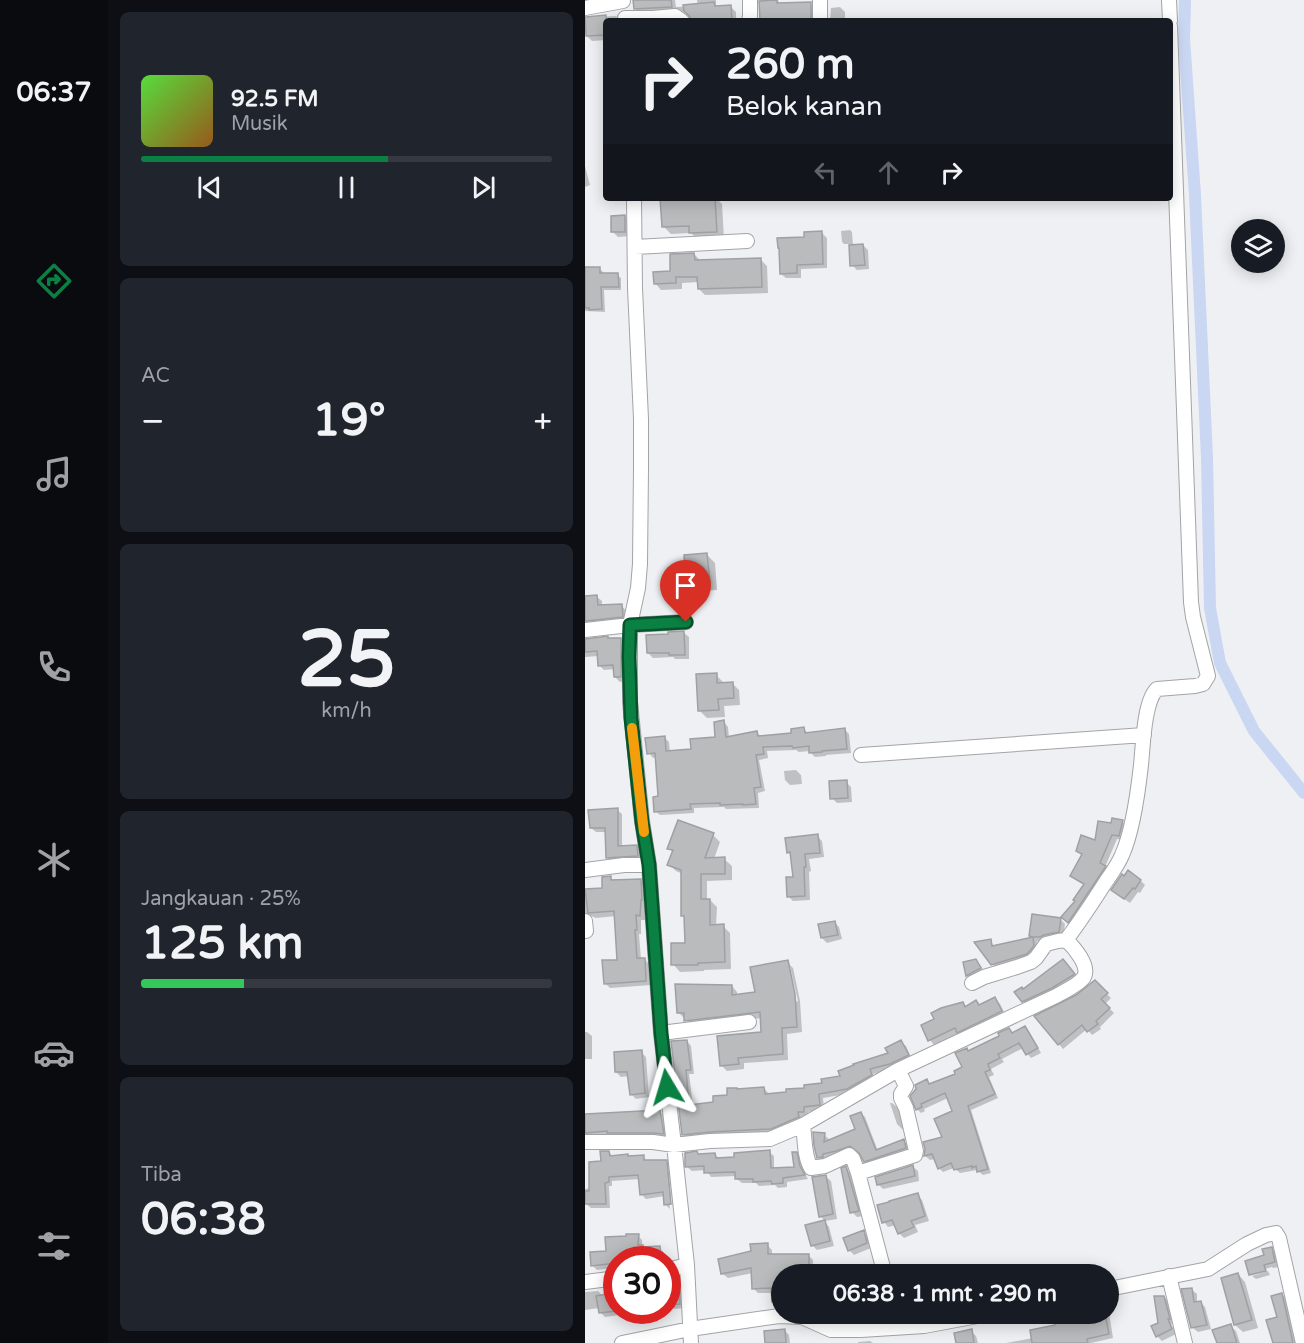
<!DOCTYPE html>
<html lang="id">
<meta charset="utf-8">
<style>
body{margin:0;font-family:"Varela Round",sans-serif;background:#20242c;color:#f1f3f6;height:100vh;display:flex;flex-direction:column;font-size:22px;white-space:nowrap}
*{box-sizing:border-box;margin:0}
p{font-size:20px;color:#9ea1a6}
.icon{flex:none;width:33px;height:33px;fill:none;stroke:currentColor;stroke-width:2;stroke-linecap:round;stroke-linejoin:round}
.map{position:relative;flex:1;overflow:hidden}
.side{display:flex;flex-direction:column;gap:12px;padding:12px;background:#0d0f14;width:477px}
.side>*{flex:none}
.banner{position:absolute;left:18px;top:18px;width:570px;height:183px;border-radius:6px;box-shadow:0 3px 15px #0003;background:#171b24;color:#f1f3f6;overflow:hidden}
.fabs{position:absolute;left:646px;top:219px;display:grid;gap:12px}
.fabs a{display:grid;place-items:center;width:54px;height:54px;border-radius:50%;background:#171b24;box-shadow:0 3px 15px #0003;font-size:30px}
.speed{position:absolute;left:18px;top:1246px;display:flex;gap:12px;font-size:30px;font-weight:700;text-align:center}
.speed>*{display:grid;place-content:center;width:78px;height:78px;border-radius:50%;background:#171b24;box-shadow:0 3px 15px #0003;line-height:1}
.speed .limit{border:9px solid #d22;background:#fff;color:#111}
.pin{position:absolute;display:grid;place-items:center;width:51px;height:51px;color:#fff;margin:-62px -26px;border-radius:50% 50% 50% 0;rotate:-45deg;box-shadow:0 0 6px #0007}
.pin .icon{rotate:45deg}
.me{position:absolute;width:66px;margin:-33px;rotate:353deg;stroke-linejoin:round;filter:drop-shadow(0 0 4px #0008)}
.turn{display:flex;align-items:center;gap:21px;height:126px;padding:0 24px;font-size:27px}
.turn .icon{width:78px;height:78px;stroke-width:2.5}
.turn b{display:block;font-size:42px;line-height:51px}
.lanes{display:flex;align-items:center;height:57px;padding:0 24px;background:#0003;justify-content:center;gap:30px;direction:ltr}
.lanes .off{opacity:.35}
.big{font-size:45px;font-weight:700;line-height:1.1}
.side .card{flex:1;display:flex;flex-direction:column;justify-content:center;gap:9px;min-width:0;padding:0 21px;border-radius:9px;background:#20242c}
.side .dial{align-items:center;gap:0}
.dial b{font-size:78px;line-height:1}
.song{display:flex;align-items:center;gap:18px}
.cover{width:72px;height:72px;border-radius:9px;background:linear-gradient(135deg,hsl(110 70% 55%),hsl(30 70% 35%))}
.played{height:6px;border-radius:3px;background:linear-gradient(90deg,#0b8043 60%,#363941 60%)}
.keys{display:flex;justify-content:space-around;direction:ltr}
.heat{display:flex;justify-content:space-between;align-items:center;font-size:33px;direction:ltr}
.charge{height:9px;border-radius:4px;background:linear-gradient(90deg,#34c759 25%,#363941 0)}
.trip{position:absolute;left:186px;top:1264px;width:348px;height:60px;border-radius:30px;background:#171b24;box-shadow:0 3px 15px #0003;font-weight:700;line-height:60px;text-align:center}
main{display:flex;flex:1;min-height:0}
.tabs{display:flex;flex-direction:column;width:108px;justify-content:space-around;align-items:center;background:#090b0e;color:#9ea1a6}
.tabs .icon{width:42px;height:42px}
.tabs .on{color:#0b8043}
.tabs b{font-size:27px;color:#f1f3f6}
.map>svg:first-child{display:block}
.shadow{fill:#0003;fill-rule:evenodd}
.lines{fill:none;stroke-linecap:round;stroke-linejoin:round}
.canal{stroke:#cad7f2;stroke-width:12}
.building{fill:#b9bbbd;stroke:#9fa0a3;stroke-width:1.5}
.minor-casing{stroke:#a3a4a7;stroke-width:16}
.minor{stroke:#fff;stroke-width:14}
.route-casing{stroke:#07532c;stroke-width:15}
.route{stroke:#0b8043;stroke-width:10}
.slow{stroke:#f59e0b;stroke-width:10}
</style>
<main>
<nav class="tabs">
<b>06:37</b>
<svg class="icon on" aria-label="directions" viewBox="0 0 24 24"><path d="M12 3l9 9-9 9-9-9zM9 14v-3h6M13 9l2 2-2 2"/></svg>
<svg class="icon" aria-label="music" viewBox="0 0 24 24"><path d="M9 18V5l10-2v13"/><circle cx="6" cy="18" r="3"/><circle cx="16" cy="16" r="3"/></svg>
<svg class="icon" aria-label="phone" viewBox="0 0 24 24"><path d="M5 4h4l2 5-3 2q2 4 5 5l2-3 5 2v4C11 20 4 13 5 4z"/></svg>
<svg class="icon" aria-label="climate" viewBox="0 0 24 24"><path d="M12 3v18M4 7l16 10M4 17L20 7"/></svg>
<svg class="icon" aria-label="car" viewBox="0 0 24 24"><path d="M5 17H2v-5l4-1 3-4h7l3 4 3 1v5h-3M9 17h6M6 11h13"/><circle cx="7" cy="17" r="2"/><circle cx="17" cy="17" r="2"/></svg>
<svg class="icon" aria-label="filters" viewBox="0 0 24 24"><path d="M4 7h16M4 17h16"/><circle cx="9" cy="7" r="2"/><circle cx="15" cy="17" r="2"/></svg>
</nav>
<section class="side">
<div class="card">
<div class="song"><i class="cover"></i><div><b>92.5 FM</b><p>Musik</p></div></div>
<div class="played"></div>
<div class="keys"><svg class="icon" aria-label="previous" viewBox="0 0 24 24"><path d="M18 5L8 12l10 7zM5 5v14"/></svg><svg class="icon" aria-label="pause" viewBox="0 0 24 24"><path d="M8 5v14M16 5v14"/></svg><svg class="icon" aria-label="next" viewBox="0 0 24 24"><path d="M6 5l10 7-10 7zM19 5v14"/></svg></div>
</div>
<div class="card"><p>AC</p>
<div class="heat"><a>−</a><b class="big">19°</b><a>+</a></div>
</div>
<div class="card dial"><b>25</b><p>km/h</p></div>
<div class="card"><p>Jangkauan · 25%</p><b class="big">125 km</b><div class="charge"></div></div>
<div class="card"><p>Tiba</p><b class="big">06:38</b></div>
</section>
<div class="map">
<svg width="719" height="1343" viewBox="0 0 719 1343">
<rect width="100%" height="100%" fill="#eef0f3"/>
<path class="shadow" d="M50 0H90L91 7 113 6 112 0H131V6L146 7 151 12V21H107V17L101 13 95 11 55 13 50 8Z
M175 0H193L195 5 225 4 230 9V21H176Z
M255 7 260 12V21H245L246 8Z
M31 16 36 21H21V40L7 41 2 36 10 17Z
M0 166 5 185 0 187Z
M77 198H131L137 204 139 239 113 240 106 233 86 234 78 226Z
M40 216 44 221 45 236 33 237 28 232Z
M265 230 267 232 268 246 278 245 283 250 284 269 272 270 267 265 265 244H259L257 242 256 231Z
M237 233 242 238V268L216 269V278H201L196 274 221 238Z
M109 254 116 261 176 260 182 266 183 293 120 295 114 289V282L97 283V289L76 290 70 283 87 273Z
M0 266 3 269 14 268 18 272V275H32L36 278V290H19L20 312 0 311Z
M122 555 130 563 132 590 110 591 102 583Z
M12 597 17 601V607L37 606 41 611 42 621 0 627V606Z
M99 633 104 637V659H90L88 657 68 658 63 653Z
M35 639 40 644V681L35 682 30 677V669L19 670 14 665V656L0 657V640Z
M131 675 138 682V684L147 683 154 690 155 705 139 706 140 717 122 718 115 711Z
M139 722 143 727 144 738 171 732 176 737 208 735 219 729 224 734 260 730 264 734 266 753 241 755V756L230 757 226 753 225 751 214 752 211 750 182 751 183 758 174 760 180 791 173 793 174 808 141 809 139 807 109 808V813L75 815 70 811 75 798 71 757 68 758 64 753 79 737 84 742 85 752 107 751 132 738Z
M211 770 216 775 217 784 205 785 200 780 199 771Z
M261 782 266 787 267 802 252 803 247 798Z
M32 810 37 814V847H51L56 851 57 860 27 862 22 858V832H11L6 828Z
M537 821 541 826 539 840 532 839 520 867 525 871 488 926 478 917 491 902 500 885 491 880 487 876 497 856 493 851 511 842 527 825Z
M128 835 135 842 129 859H139L147 866V880L122 881V900H125L132 907 131 926H138L145 933 146 969 119 970V971L95 972 88 964 101 944 100 918 98 915V874L91 871 84 864 88 853 84 848Z
M232 836 237 841 239 857 224 859 226 871 224 872 225 900 208 901 203 896 209 878 207 856 203 852Z
M25 877 29 882 55 880 60 885V920H56V934H54L56 959H59L64 964 66 985 25 988 20 983 33 961 31 916 11 918 6 916 0 919V891L18 889Z
M539 878 556 881 560 885 555 893 553 892 545 903 533 895Z
M476 920 480 924 478 936 461 941H452L453 951 446 958 412 969 408 964 405 941 410 947 448 938 446 936Z
M249 922 254 927 257 939 242 943 237 938Z
M391 961 396 966 400 974 387 980 382 976 380 963Z
M202 962 208 968 215 1001 217 1032 202 1034 203 1060 159 1063V1069L142 1071 136 1065 178 1033 177 1018 106 1026 101 1020V1018H99L93 1012 147 986 152 992V996L172 994ZM202 966H205L213 1001 210 1002Z
M483 966 493 979 443 1006 438 1001V990Z
M510 982 526 998 520 1004 529 1013 515 1027 516 1029 507 1035 502 1029 478 1049 474 1044 491 997Z
M410 999 415 1004 421 1016 378 1037 374 1033 349 1045 345 1040 378 1003 382 1007 395 1006Z
M440 1028 444 1032 456 1053 446 1058 438 1048 417 1059 419 1062 406 1069 409 1075 404 1077 413 1098 386 1110 406 1173 398 1175 392 1170 375 1173 369 1168 358 1172 354 1168 350 1159 345 1160 340 1156 341 1149 359 1137 369 1112 363 1098 339 1109 340 1111 336 1113 332 1109 342 1081 346 1085 372 1075 379 1068 384 1053 428 1034Z
M0 1032H2L7 1036V1059H0Z
M102 1041 106 1046 109 1074H104L108 1106 129 1104 144 1097 179 1088 183 1093V1095L221 1089 238 1084 257 1077 305 1054 316 1042 321 1046 327 1060 310 1068 288 1074 290 1080 267 1093 238 1098 239 1109 223 1112V1116H217V1122L191 1133 103 1139 98 1134Z
M56 1052 61 1057 64 1097 51 1099 46 1094 44 1076 36 1077 31 1072Z
M305 1103H307L312 1107 317 1117 319 1129H317L312 1124Z
M75 1112 80 1117 83 1138H4L0 1134V1116Z
M276 1113 280 1117 293 1151 319 1141 323 1145 324 1152 284 1165 272 1150H266L255 1155 241 1158 242 1161 237 1162 233 1157 239 1135 244 1139 243 1142 272 1129Z
M24 1152 28 1157H58L63 1162 81 1161 83 1164H80L85 1209 80 1204V1196L61 1199 56 1194 55 1179 27 1181V1186H24L25 1208H6L0 1203V1189L6 1188Z
M184 1152 189 1156V1169L210 1168 211 1153 216 1158 219 1172 223 1179 202 1182V1187L193 1188 190 1185 174 1186 171 1183H157L152 1179V1176L126 1177 121 1170 107 1171 102 1167 114 1156 130 1155 135 1159Z
M83 1164 85 1166 90 1208H88Z
M328 1167 333 1171 334 1181 298 1189 293 1184Z
M261 1168 265 1173 278 1216 272 1217 267 1212Z
M241 1177 246 1181 252 1219 240 1221 235 1216Z
M332 1195 337 1200 344 1221 330 1225 333 1232 319 1238 314 1233 311 1225 303 1227 299 1222Z
M240 1222 244 1227 249 1246 232 1250 227 1245Z
M278 1232 283 1237 286 1248 269 1255 264 1250Z
M53 1236 57 1240V1247L59 1248H75L79 1253 80 1260H32L31 1271 28 1268 12 1270 7 1265 22 1252Z
M182 1245 187 1250V1255H223L228 1260V1275H196V1306H193L188 1301V1293H173L168 1288V1273L143 1278 138 1274 167 1253Z
M686 1248 691 1253 694 1267 688 1268 687 1267 667 1273V1275L662 1262 681 1256 679 1250Z
M683 1271 685 1275 671 1279 667 1276Z
M653 1274 660 1282 673 1328 658 1332 650 1325 637 1279Z
M93 1278 98 1283 99 1308 89 1309 85 1302 82 1303V1280Z
M607 1290 612 1294V1303L615 1302 620 1307 626 1329 613 1332 608 1328Z
M13 1291 32 1311H49V1313L20 1317 15 1312 14 1308 0 1310V1292Z
M697 1294 701 1299 712 1343H696L694 1318Z
M579 1297 584 1302 589 1323 586 1324 591 1334 577 1341 572 1336Z
M524 1313 528 1338 506 1343H421L448 1338 487 1318 492 1314Z
M281 1314H296L297 1324 287 1325 282 1320Z
M340 1314H368L345 1320Z
M645 1326 651 1331 655 1343H630L633 1342Z
M200 1331 204 1335 205 1343H181Z
M386 1331 391 1336 393 1343H373Z
M285 1341 288 1343H273V1342Z"/>
<g class="lines">
<path class="canal" d="M600 0 599 39 610 195 622 458 625 608 635 663 669 731 719 793"/>
</g>
<path class="building" d="M48 0H86L87 7 49 9Z
M192 0V3L226 2V21H215V20L175 21 174 1Z
M129 2 130 6 146 5 147 21H106L105 17 99 11 98 5Z
M21 15V35L1 36 0 17Z
M75 198H130L132 232 104 233V226L77 227Z
M40 215V232H26V216Z
M237 231 238 264 212 265V273L195 274 194 248H193L192 238 219 237V232Z
M278 244 280 265 265 266 264 245Z
M109 253 110 260 176 258 177 287 113 289 112 277H91V283L69 284 68 272 85 271V254Z
M0 267H15V273H33L34 287H16L17 309 4 310V308H0Z
M122 553 125 583 101 584 99 555Z
M12 595 13 605 37 604 38 617 0 621V596Z
M99 631 100 655H84V653H62L61 635 83 634V632Z
M23 636V638H36V677H29L28 665 13 666 12 651 0 652V639Z
M132 673V683L148 682 149 698 133 699 134 710 113 711 111 674Z
M139 720 141 737 172 731 173 736 206 733V729L219 727 220 733 260 728 262 749 237 751V752L224 753V746L208 748 207 746 178 747 179 754 171 755 176 787 169 788 171 804 158 805V804L135 805V803L105 804 106 809 69 812 68 797 73 796 70 753 62 754 60 738 80 736 81 751 106 749 105 739 130 737 129 722Z
M262 780 263 798 245 799 244 781Z
M33 808V846L52 845 53 856 21 858 20 828H5L3 810Z
M527 818 538 820 534 836 527 835 515 863 521 866 483 923 476 917 490 901 488 900 499 884 485 876 497 854 491 851 496 835 510 840 513 821 526 823Z
M93 820 129 833 120 858 140 857V874H116V899H125V925L139 924 140 962 113 963V965H86V943H100L99 916H96V870L82 865 88 850 82 849Z
M233 834 235 853 220 854 221 867H219L220 896 202 897 201 877H208L205 852 202 853 200 838Z
M543 870 556 880 550 889 548 888 539 899 526 890 537 874 539 876Z
M26 876V880L56 879 57 900H56L55 916 51 915 52 930H50L52 958H60L61 981 19 984 17 960H32L29 911 3 913 0 889 17 888V877Z
M447 914 476 918 474 932 459 935 455 937H448L449 946 442 954 406 965 389 942 406 939 407 946 448 937 444 936Z
M250 921 253 935 236 938 233 924Z
M391 959 396 968 381 976 378 962Z
M478 959 490 974 467 988 437 1002 429 992 437 987 438 989Z
M203 960 210 994 212 1027 197 1028 198 1054 153 1058 154 1064 135 1066 132 1036 176 1032 175 1012 99 1021V1013H92L90 984 147 985V995L170 992 165 967Z
M510 980 523 993 516 999 525 1008 511 1021 513 1024 502 1032 497 1025 473 1045 449 1016 491 995Z
M410 997 417 1011 372 1033 370 1028 343 1041 336 1025 349 1019 346 1013 356 1008 378 1002 380 1007 391 1000 394 1005Z
M440 1026 453 1048 441 1055 434 1043 413 1054 415 1058 403 1064 405 1070 400 1072 410 1094 383 1106 403 1169 392 1172 391 1166 387 1168V1166L369 1170 366 1163 353 1169 347 1154 339 1156 340 1149 338 1142 357 1137 349 1119 367 1111 360 1093 336 1104 337 1107 331 1110 325 1096 331 1089 330 1085 342 1079 344 1084 370 1074 369 1071 377 1067 370 1053 382 1048 383 1051 414 1036 413 1033 424 1028 427 1033Z
M102 1040 106 1070H101L104 1105 128 1102V1096L142 1095V1088H152V1089L179 1087 180 1094 201 1092V1089L219 1088V1085L237 1083 236 1079 255 1076 253 1071 269 1065 268 1064 303 1053 300 1048 316 1040 324 1055 305 1064 285 1069 287 1075 262 1089 234 1094 235 1105 219 1107V1112H213L214 1117 186 1129 125 1132 97 1135 86 1041Z
M57 1050 60 1093 45 1095 42 1072H30L29 1052Z
M75 1110 79 1134 68 1133H22V1131L0 1133V1114Z
M276 1112 291 1150 319 1139 321 1148 279 1162 274 1153 265 1146 251 1151 238 1154V1157L232 1158 229 1146 228 1132 240 1133 239 1142 270 1129 265 1116Z
M185 1150 186 1168 209 1167 207 1152H212L215 1166 220 1175 198 1178V1183L187 1184 186 1181 168 1182V1179H150V1172L119 1173V1166L100 1167V1153L112 1151 113 1154 130 1153 131 1158 149 1157V1153Z
M15 1151H24L25 1156 43 1154V1156L59 1155V1160H82L86 1204 79 1205 78 1192 55 1195 53 1175 24 1177V1182L20 1183 21 1204H0V1191H4V1162L16 1161Z
M328 1165 330 1176 292 1185 290 1177Z
M261 1166 274 1211 265 1213 256 1168Z
M241 1175 248 1214 234 1217 227 1177Z
M333 1193 340 1216 326 1221 329 1227 313 1234 307 1220 297 1223 292 1205 304 1202V1201Z
M240 1220 245 1241 226 1246 220 1225Z
M279 1230 282 1243 263 1251 258 1238Z
M41 1234H54L53 1245H58V1247L75 1246 76 1260H32V1263L6 1266 5 1252 21 1251 20 1237 41 1236Z
M183 1243V1254H224V1275L194 1274 196 1301 187 1302 186 1288 167 1289 166 1268 136 1274 133 1259 166 1251 165 1244Z
M687 1247 690 1262 679 1265 681 1271 664 1275 660 1261 679 1255 677 1249Z
M653 1273 667 1320 649 1325 636 1278Z
M94 1276 95 1304 83 1305 82 1279Z
M607 1288 609 1302 616 1301 622 1325 606 1328 596 1289Z
M32 1292V1311L14 1313 11 1296Z
M697 1293 707 1338 708 1343H688L681 1320 692 1317 686 1296Z
M569 1296H579L585 1319H583L587 1329 571 1337 566 1326 573 1323Z
M485 1314H520L524 1334 502 1339 503 1343H447L445 1330 470 1325 469 1321 485 1317Z
M646 1324 652 1343H632L627 1330Z
M200 1329 201 1343H180L179 1331Z
M387 1329 389 1343H371L369 1333Z"/>
<g class="lines">
<g class="minor-casing">
<path id="minor" d="M584 0 585 21
M0 8 38 1
M40 18H68L90 16 97 21
M164 21 165 16V0
M235 21V0
M49 198 50 288 56 419V468L55 564 53 588 45 625V702L57 821 64 865 76 1033 89 1145 102 1265 106 1343
M50 247 162 241
M0 630 45 625 101 622
M276 755 559 735
M0 870 39 865H64
M0 921 1 931
M387 983 399 977 432 967 446 962 451 958 461 944 473 941 481 940
M76 1033 164 1022
M218 1125C220 1139 219 1156 226 1168L240 1166 264 1155 268 1159 273 1173 330 1155 331 1151 321 1108 316 1098V1094L321 1086 313 1070
M0 1142H68L89 1145 125 1141 185 1139 218 1125 313 1070 471 996C478 992 495 984 499 977 505 966 489 947 481 940 495 922 507 903 520 883 526 874 533 865 537 855 548 831 553 792 556 765 558 746 559 701 572 689L610 686 618 684 623 676 608 617 606 602 585 26
M273 1173 300 1275
M82 1270 102 1265
M584 1276 600 1343
M0 1282 32 1278
M524 1289 623 1269 662 1244 681 1235 691 1233 694 1238 718 1343
M37 1343 105 1329 194 1316 217 1317 246 1330H276L339 1326 403 1314"/>
</g>
<use href="#minor" class="minor"/>
</g>
<g class="lines">
<g class="route-casing">
<path id="route" d="M82 1087 76 1033 64 865 57 822 46 718 44 657 45 625 101 622"/>
</g>
<use href="#route" class="route"/>
<path class="slow" d="M47 728 59 832"/>
</g>
</svg>
<div class="fabs">
<a><svg class="icon" aria-label="layers" viewBox="0 0 24 24"><path d="M12 4l9 5-9 5-9-5zM3 14l9 5 9-5"/></svg></a>
</div>
<div class="speed"><div class="limit">30</div></div>
<div class="pin" style="left:101px;top:622px;background:#d93025"><svg class="icon" aria-label="arrive" viewBox="0 0 24 24"><path d="M6 21V4h12l-3 4 3 4H6"/></svg></div>
<svg class="me" style="left:82px;top:1087px" viewBox="-20 -20 40 40"><path d="M0-17L14 15 0 8-14 15z" fill="#0b8043" stroke="#fff" stroke-width="4"/></svg>
<div class="trip">06:38 · 1 mnt · 290 m</div>
<div class="banner">
<div class="turn"><svg class="icon" aria-label="right" viewBox="0 0 24 24"><path d="M7 20v-9h11M14 6l5 5-5 5"/></svg><div><b>260 m</b>Belok kanan</div></div>
<div class="lanes"><svg class="icon off" aria-label="left" viewBox="0 0 24 24"><path d="M17 20v-9H6M10 6l-5 5 5 5"/></svg><svg class="icon off" aria-label="ahead" viewBox="0 0 24 24"><path d="M12 20V5M6 11l6-6 6 6"/></svg><svg class="icon" aria-label="right" viewBox="0 0 24 24"><path d="M7 20v-9h11M14 6l5 5-5 5"/></svg></div>
</div>
</div>
</main>
